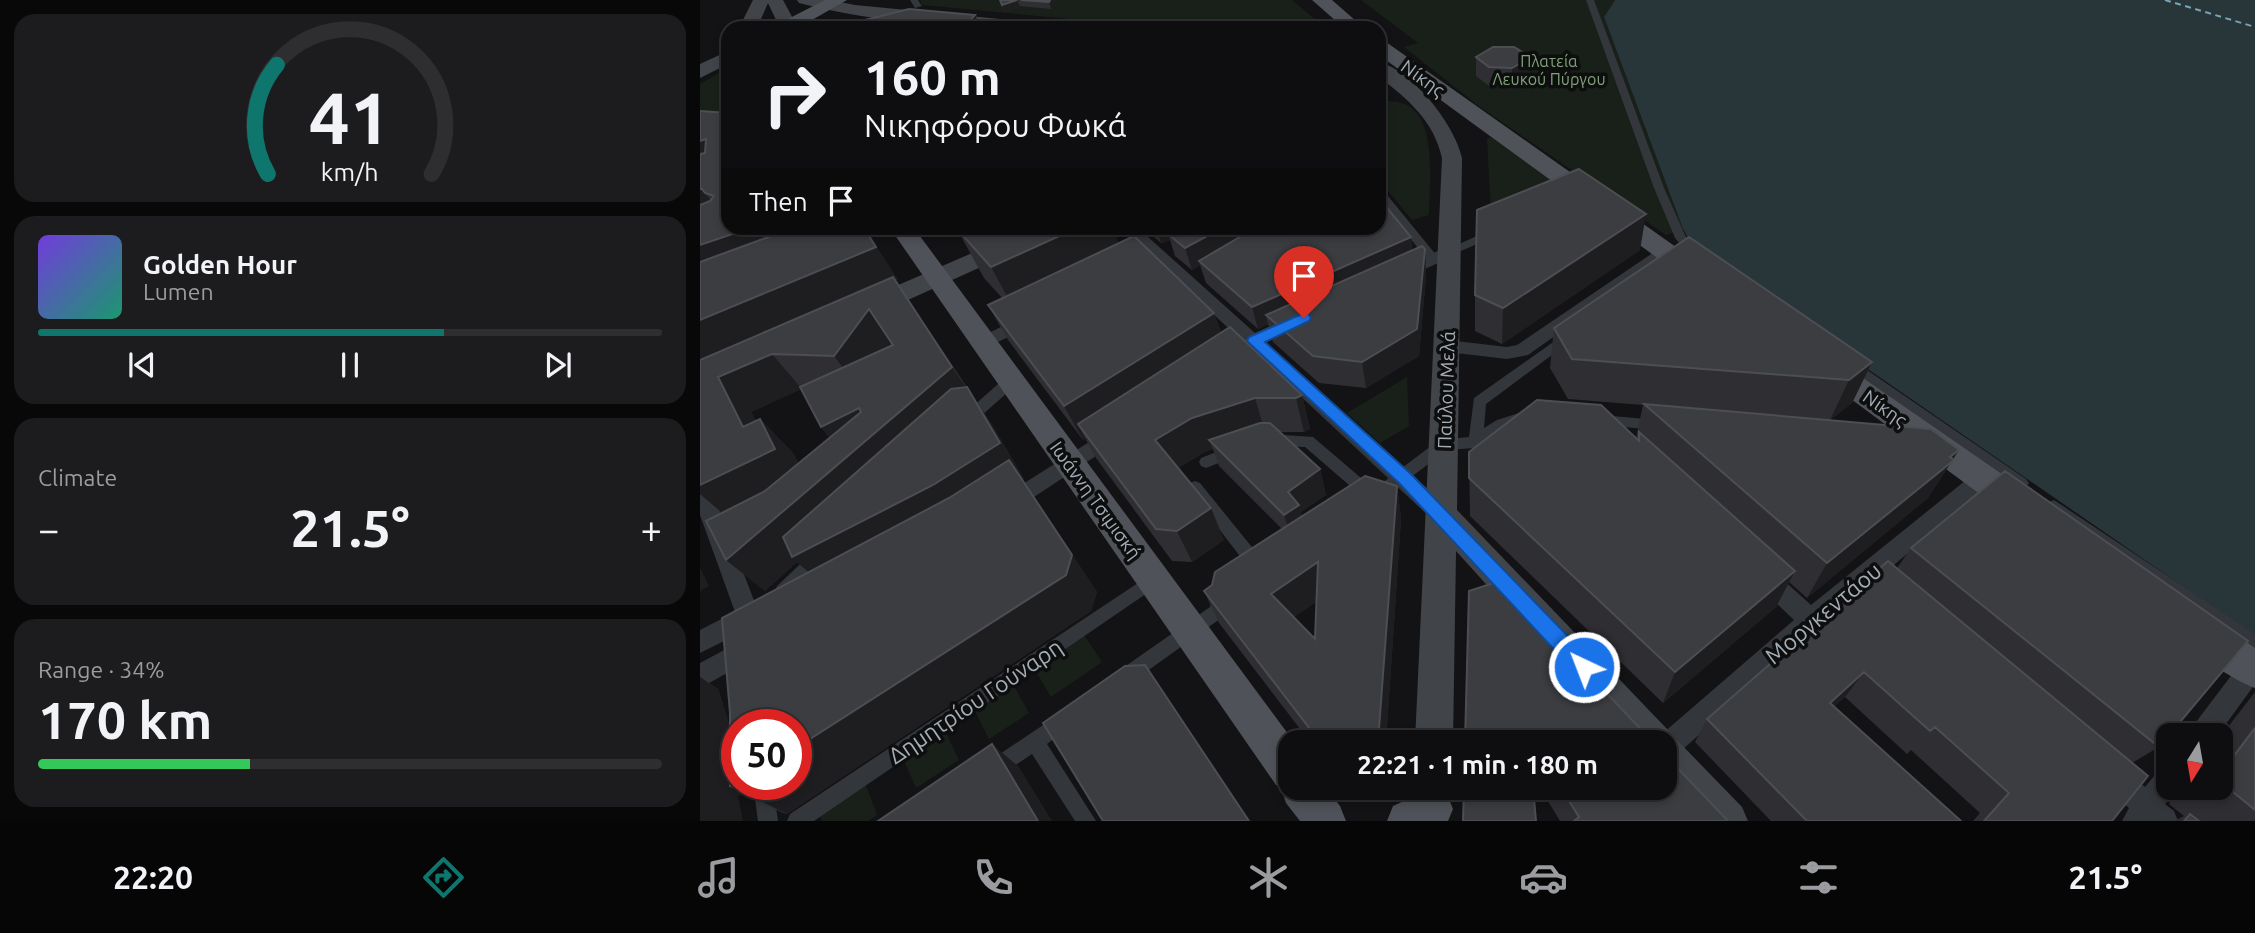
<!DOCTYPE html>
<meta charset="utf-8">
<style>
body{margin:0;font-family:Ubuntu,sans-serif;background:#1c1c1e;color:#f1f3f6;height:100vh;display:flex;flex-direction:column;font-size:26px;white-space:nowrap}
*{box-sizing:border-box;margin:0}
p{font-size:23px;color:#9b9c9f}
.icon{flex:none;width:38px;height:38px;fill:none;stroke:currentColor;stroke-width:2;stroke-linecap:round;stroke-linejoin:round}
.map{position:relative;flex:1;overflow:hidden}
.sheet{display:flex;flex-direction:column;gap:14px;padding:14px;background:#080809;width:700px}
.sheet>*{flex:none}
.top-card{position:absolute;left:21px;top:21px;width:665px;height:214px;border-radius:21px;box-shadow:0 4px 10px #0003,0 0 0 2px #2e2e30;background:#0e0e10;color:#f1f3f6;overflow:hidden}
.needle{width:46px;rotate:191deg}
.fabs{position:absolute;left:1456px;top:723px;display:grid;gap:14px}
.fabs a{display:grid;place-items:center;width:77px;height:77px;border-radius:14px;background:#0e0e10;box-shadow:0 4px 10px #0003,0 0 0 2px #2e2e30;font-size:35px}
.speed{position:absolute;left:21px;top:709px;display:flex;gap:14px;font-size:35px;font-weight:700;text-align:center}
.speed>*{display:grid;place-content:center;width:91px;height:91px;border-radius:50%;background:#0e0e10;box-shadow:0 4px 10px #0003,0 0 0 2px #2e2e30;line-height:1}
.speed .limit{border:10px solid #d22;background:#fff;color:#111}
.pin{position:absolute;display:grid;place-items:center;width:60px;height:60px;color:#fff;margin:-72px -30px;border-radius:50% 50% 50% 0;rotate:-45deg;box-shadow:0 0 7px #0007}
.pin .icon{rotate:45deg}
.me{position:absolute;width:77px;margin:-38px;rotate:317deg;stroke-linejoin:round;filter:drop-shadow(0 0 5px #0008)}
.turn{display:flex;align-items:center;gap:24px;height:147px;padding:0 28px;font-size:32px}
.turn .icon{width:91px;height:91px;stroke-width:2.5}
.turn b{display:block;font-size:49px;line-height:60px}
.then{display:flex;align-items:center;height:66px;padding:0 28px;background:#0003;gap:14px;font-size:26px}
.big{font-size:52px;font-weight:700;line-height:1.1}
.sheet .card{flex:1;display:flex;flex-direction:column;justify-content:center;gap:10px;min-width:0;padding:0 24px;border-radius:21px;background:#1c1c1e}
.sheet .dial{align-items:center;gap:0}
.dial svg{height:182px;overflow:visible;fill:none;stroke:#2e2e30;stroke-width:7;stroke-linecap:round;text-anchor:middle}
.dial text{fill:#f1f3f6;stroke:none}
.song{display:flex;align-items:center;gap:21px}
.cover{width:84px;height:84px;border-radius:10px;background:linear-gradient(135deg,hsl(260 70% 55%),hsl(160 70% 35%))}
.played{height:7px;border-radius:4px;background:linear-gradient(90deg,#0f766e 65%,#2e2e30 65%)}
.keys{display:flex;justify-content:space-around;direction:ltr}
.heat{display:flex;justify-content:space-between;align-items:center;font-size:38px;direction:ltr}
.charge{height:10px;border-radius:5px;background:linear-gradient(90deg,#34c759 34%,#2e2e30 0)}
.trip{position:absolute;left:578px;top:730px;width:399px;height:70px;border-radius:21px;background:#0e0e10;box-shadow:0 4px 10px #0003,0 0 0 2px #2e2e30;font-weight:700;line-height:70px;text-align:center}
.dock{display:flex;height:112px;justify-content:space-around;align-items:center;background:#060606;color:#9b9c9f}
.dock .icon{width:49px;height:49px}
.dock .on{color:#0f766e}
.dock b{font-size:32px;color:#f1f3f6}
main{display:flex;flex:1;min-height:0}
.map>svg:first-child{display:block}
.green{fill:#192019}
.water{fill:#283539}
.lines{fill:none;stroke-linecap:round;stroke-linejoin:round}
.ferry{stroke:#78a5b3;stroke-width:2;stroke-dasharray:6 4.5;stroke-linecap:butt}
.pedestrian{fill:#33363a;fill-rule:evenodd}
.minor{fill:#33363a;fill-rule:evenodd}
.secondary{fill:#41454a;fill-rule:evenodd}
.primary{fill:#4f5359;fill-rule:evenodd}
.wall{fill:#2f2f33;fill-rule:evenodd}
.shaded-wall{fill:#1e1e21}
.building{fill:#3b3d41;stroke:#4c4e53;stroke-width:2;fill-rule:evenodd}
.route{fill:#1a73e8;stroke:#114b97;stroke-width:2}
.labels{text-anchor:middle;dominant-baseline:central;stroke-width:7;stroke-linejoin:round;paint-order:stroke}
.far-park-label{font-size:16px;fill:#7fa279;stroke:#0e0e0f}
.street-label{font-size:19px;fill:#a3adb6;stroke:#0e0e0f}
.near-street-label{font-size:23px;fill:#a3adb6;stroke:#0e0e0f}
</style>
<main>
<section class="sheet">
<div class="card dial"><svg viewBox="0 0 100 80">
<path d="M14 69A42 42 0 1 1 86 69"/>
<path d="M14 69A42 42 0 0 1 18 21" stroke="#0f766e"/>
<text x="50" y="56" font-size="32" font-weight="700">41</text>
<text x="50" y="72" font-size="11">km/h</text>
</svg></div>
<div class="card">
<div class="song"><i class="cover"></i><div><b>Golden Hour</b><p>Lumen</p></div></div>
<div class="played"></div>
<div class="keys"><svg class="icon" aria-label="previous" viewBox="0 0 24 24"><path d="M18 5L8 12l10 7zM5 5v14"/></svg><svg class="icon" aria-label="pause" viewBox="0 0 24 24"><path d="M8 5v14M16 5v14"/></svg><svg class="icon" aria-label="next" viewBox="0 0 24 24"><path d="M6 5l10 7-10 7zM19 5v14"/></svg></div>
</div>
<div class="card"><p>Climate</p>
<div class="heat"><a>−</a><b class="big">21.5°</b><a>+</a></div>
</div>
<div class="card"><p>Range · 34%</p><b class="big">170 km</b><div class="charge"></div></div>
</section>
<div class="map">
<svg width="1555" height="821" viewBox="0 0 1555 821">
<rect width="100%" height="100%" fill="#131315"/>
<path class="green" d="M220 0H592L625 28H465L222 5Z
M661 0H915L904 17 983 229 966 235 780 107 704 47 718 43Z
M28 68V127L0 123V84Z
M679 101C686 101 695 101 701 103 739 112 729 186 729 215L712 220 679 180Z
M791 137 862 188 791 213 787 139Z
M707 377 709 426 680 443 647 413Z
M384 635 402 662 351 697 334 668Z
M313 684 329 713 289 739 274 709Z
M244 729 259 760 216 788 202 756Z
M165 783 177 815 168 821H122L119 813Z"/>
<path class="water" d="M915 0H1555V636L1005 257 992 245 983 229 904 17Z"/>
<g class="lines">
<path class="ferry" d="M1465 0 1555 27"/>
<path class="pedestrian" d="M210 0H218L222 6 215 8Z
M886 0H894L964 188 986 237 1000 253 998 256H990L975 238 954 188Z
M679 189 683 190 737 256V262H729L679 199Z
M794 228 800 232 798 235 754 254H746L744 251Z
M866 333 872 338 871 341 786 404 784 428 797 420 828 410 833 411 835 415 833 419 807 428 775 448 747 450 682 499 677 501 664 498 605 447 570 446 565 444 563 440 565 436 570 434 613 437 674 489 739 440 769 437 774 398Z
M1151 359 1326 479 1329 483 1326 487 1321 489 1316 487 1146 367 1144 364 1146 361Z
M311 376 318 381 316 385 273 423H263L261 419 263 415 306 377Z
M901 415 957 420 962 421 964 425 962 429 957 430 901 425 896 424 894 420 896 416Z
M534 445 539 447 541 451 539 455 506 468 501 466 499 462 501 458Z
M495 481 500 483 564 562 566 567 564 572 558 574 552 572 490 491 487 487 490 483Z
M1354 500 1555 634V652L1349 510 1346 506 1349 502Z
M119 550 125 552 127 557 125 562 89 596 83 598 77 596 75 591 77 586 113 552Z
M453 573 459 575 461 580 459 585 114 821H87L90 814Z
M520 591 526 593 528 598 524 616 432 682 426 684 420 682 417 676 420 670 510 607 514 593Z
M364 711 370 714 373 720 370 726 347 744 396 821H375L332 754 295 779 288 776 285 769 288 762Z
M53 784H73L78 821H58Z"/>
<path class="minor" d="M165 228H186L184 231 150 245H138L136 241 138 237Z
M421 228H438L555 333 588 318H600L603 322 600 326 566 342 750 509 753 515 750 521 742 524 734 521 552 351 534 363H522L519 358 541 340Z
M750 246 758 251 756 255 707 277 701 278 693 273 695 269Z
M963 246 971 251 969 255 828 355 807 359 747 352 741 350 738 346 741 342 747 340 807 347 817 345Z
M326 315 335 321 332 325 290 346H278L275 342 278 338Z
M413 427 420 430 423 435 420 440 313 511 306 514 299 511 295 505 299 499Z
M1283 470 1290 472 1293 478 1290 484 1119 628 973 758 964 762V742H954L955 740 1094 620 1055 583 1052 576 1055 569 1063 566 1071 569 1111 605 1276 472Z
M0 478 7 480 10 486 60 616 59 632 54 640 60 649 56 657 0 688V663L41 641 36 635 0 653V630L35 612 0 515Z
M1552 656 1555 658V684L1518 735H1489L1493 726 1543 660Z
M1415 766 1424 770 1445 787 1459 770 1468 766V788H1478L1465 804 1474 811 1478 821H1422L1429 808 1406 788 1402 779 1406 770Z"/>
<path class="secondary" d="M53 0H83L97 26 75 28 78 24 68 3 57 28H39Z
M97 0H130L155 5 341 23 350 28C267 28 180 24 99 3Z
M28 51V64L0 78V64Z
M679 62C713 71 755 125 762 158L757 510 967 729 971 737 977 740 1042 807 1048 821H1001L964 781V742H929L756 551 753 742H715L742 158C734 121 708 99 679 77Z
M330 228H359L356 233 177 314 168 317 159 314 155 308 159 302Z"/>
<path class="primary" d="M125 0H147L98 28H80L82 22Z
M612 0H632L664 28H644Z
M679 40 686 42 1007 269 1011 275 1007 281 998 283 989 281 679 55Z
M190 228H214L594 742H590V788H626L640 806 646 821H600L586 803 581 787 576 785Z
M1127 357 1137 360 1335 497 1339 507 1335 517 1323 521 1311 517 1117 374 1113 367 1117 360Z
M1504 617 1517 622 1555 648V688C1532 679 1496 657 1486 634L1491 622Z
M732 788 747 794 753 809 748 821H687L693 806Z"/>
</g>
<path class="wall" d="M300 0H355L351 9 320 6 304 12Z
M793 47 830 76 812 87 789 86 776 76V57Z
M0 111 198 279 195 280 291 423 324 479 322 480 397 592 391 611 87 814 83 813 43 793 0 821V677L18 689 30 727 109 572 97 562 65 591 26 560 22 513 0 494ZM101 389 121 427 130 438 99 464 93 453 60 419 56 421 51 412Z
M444 228H679L711 237 712 250 725 249 726 276 719 356 666 388 619 383 573 342 568 324 558 329 506 283 500 265 492 270 475 256 470 240 461 243Z
M257 229 419 243 514 313 521 333 602 395 610 429 604 432H579L620 469 626 495 601 512 602 516 697 486 701 519 686 742H610L519 623 504 591 582 529 519 466 513 449 505 452 478 468 524 540 492 562 472 561 396 458 385 438 383 440 308 340 288 305 303 299 284 278ZM617 601 615 639 594 617Z
M940 250 802 344 775 331V295Z
M854 328 1172 362 1152 403 1130 420 1259 450 1228 498 1107 598 1089 582 1076 607 963 703 770 516 769 452 936 438 943 405 868 399 850 368Z
M1211 548 1459 747 1432 763 1412 821H1273L1280 813 1211 750 1207 754 1145 697 1134 707 1261 821H1071L995 742 1007 719 1197 568Z
M1555 692V821H1474L1484 816 1469 804 1481 788H1521V736Z
M645 788H683L682 793 650 794Z
M840 788H964L1028 821H860Z"/>
<path class="shaded-wall" d="M317 0 320 6 304 12 302 5Z
M350 0H355L351 9 349 2Z
M275 15 281 28H263Z
M831 57 830 76 812 87V68Z
M6 139 28 169 0 180V141Z
M0 189H2L27 221 0 230Z
M946 214 940 250 802 344 803 308Z
M50 228H159L0 288V245Z
M164 228 198 279 0 365V320Z
M377 228H413L426 262 318 316 291 267Z
M456 228H496L468 234 470 240 461 243Z
M522 228H565L499 261 500 265 492 270 485 248Z
M711 237 712 258 566 315 568 324 558 329 552 307Z
M725 249 726 276 719 356 666 388 662 362Z
M169 309 194 343 161 391 134 356Z
M514 313 525 347 378 424 385 438 383 440 364 406Z
M72 354 102 389 51 412 72 451 60 419 93 453 108 482 32 521 0 494V485L43 427 18 377Z
M1172 362 1152 403 1130 420 1149 380Z
M252 367 291 423 324 479 261 520 129 590 97 562 65 591 26 560 147 457 121 427 159 408Z
M602 395 610 429 604 432 596 398Z
M555 398 565 432 509 440 513 449 505 452 470 473 455 440 492 418Z
M1259 450 1228 498 1107 598 1127 563Z
M620 469 626 495 601 512 606 530 592 539 584 515 588 492Z
M697 486 701 519 686 742H678Z
M511 508 524 540 492 562 477 531Z
M372 555 397 592 391 611 87 814 34 787 30 786 43 793 38 796 43 821H0V677L18 689 37 750V784H96V748Z
M618 562 627 594 582 625 571 594Z
M0 567 9 586 0 591Z
M1095 571 1076 607 963 703 975 672Z
M1164 672 1145 697 1112 727 1130 703Z
M292 744 319 767 352 821H338Z"/>
<path class="building" d="M300 0H317L302 5Z
M321 0H350L349 2Z
M209 9 275 15 263 28H133Z
M793 47H814L831 57 812 68 789 67 776 57Z
M0 111 28 113V228H50L0 245V205L10 201 14 196 5 193 2 189H0V154L5 153 6 139 0 141Z
M879 169 946 214 803 308 775 295 777 210Z
M679 198 711 237 552 307 499 261 555 228H679Z
M93 228H164L176 247 0 320V262Z
M261 228H377L291 267 257 229Z
M482 228H522L485 248 468 234Z
M434 236 514 313 364 406 288 305Z
M989 237 1172 362 1149 380 872 359 854 328Z
M722 246 725 249 717 329 662 362 613 356 566 315Z
M193 277 252 367 26 560 6 521 65 491 161 412 159 408 121 427 100 387 193 345 169 309 134 356 72 354 18 377 43 427 60 419 75 449 0 485V360Z
M530 327 602 395 596 398H555L492 418 455 440 511 508 477 531 456 529 378 424Z
M267 387 300 443 233 485 92 557 83 537 251 389Z
M837 400 901 405 939 441V432L1095 571 975 672 769 478V452Z
M944 404 1231 429 1259 450 1250 457 1254 460 1127 563Z
M560 423H570L620 469 588 492 599 505 584 515 509 440Z
M309 460 372 555 366 575 96 748V724H37V784H39L34 787 30 786V713L22 618 249 498Z
M1305 471 1548 641 1459 747 1211 548Z
M665 476 697 486 678 742H620L504 591 512 585 515 572ZM618 562 615 639 571 594Z
M1188 561 1448 776 1412 821H1284L1309 793 1235 727 1230 731 1164 672 1130 703 1261 821H1107L1007 719Z
M800 581 953 742H832L828 734V742H765L769 591Z
M445 665 549 821H403L343 723 425 666Z
M1555 728V810L1521 782V773Z
M292 744 338 821H178Z
M964 754 1028 821H874L879 817 861 788H964Z
M764 788H833L836 821H763Z
M1490 814 1499 821H1484Z"/>
<path class="route" d="M604 313 609 314 611 318 609 321 565 342 711 474 891 660 894 667 891 673 884 676 876 673 699 483 547 341 549 337Z"/>
<g class="labels">
<g class="far-park-label">
<text x="849" y="61">Πλατεία<tspan x="849" dy="18">Λευκού Πύργου</tspan></text>
</g>
<g class="street-label">
<text transform="translate(723 78) rotate(36)">Νίκης</text>
<text transform="translate(746 390) rotate(-88)">Παύλου Μελά</text>
<text transform="translate(1185 408) rotate(35)">Νίκης</text>
<text transform="translate(396 500) rotate(54)">Ιωάννη Τσιμισκή</text>
</g>
<g class="near-street-label">
<text transform="translate(1123 613) rotate(-40)">Μοργκεντάου</text>
<text transform="translate(275 701) rotate(-34)">Δημητρίου Γούναρη</text>
</g>
</g>
</svg>
<div class="fabs">
<a><svg class="needle" viewBox="-14 -14 28 28"><path d="M0-13l5 13h-10z" fill="#e53935"/><path d="M0 13l5-13h-10z" fill="#9b9c9f"/></svg></a>
</div>
<div class="speed"><div class="limit">50</div></div>
<div class="pin" style="left:604px;top:318px;background:#d93025"><svg class="icon" aria-label="arrive" viewBox="0 0 24 24"><path d="M6 21V4h12l-3 4 3 4H6"/></svg></div>
<svg class="me" style="left:884px;top:667px" viewBox="-20 -20 40 40"><circle r="17" fill="#1a73e8" stroke="#fff" stroke-width="3"/><path d="M0-11L8 9 0 5-8 9z" fill="#fff"/></svg>
<div class="trip">22:21 · 1 min · 180 m</div>
<div class="top-card">
<div class="turn"><svg class="icon" aria-label="right" viewBox="0 0 24 24"><path d="M7 20v-9h11M14 6l5 5-5 5"/></svg><div><b>160 m</b>Νικηφόρου Φωκά</div></div>
<div class="then">Then<svg class="icon" aria-label="arrive" viewBox="0 0 24 24"><path d="M6 21V4h12l-3 4 3 4H6"/></svg></div>
</div>
</div>
</main>
<nav class="dock">
<b>22:20</b>
<svg class="icon on" aria-label="directions" viewBox="0 0 24 24"><path d="M12 3l9 9-9 9-9-9zM9 14v-3h6M13 9l2 2-2 2"/></svg>
<svg class="icon" aria-label="music" viewBox="0 0 24 24"><path d="M9 18V5l10-2v13"/><circle cx="6" cy="18" r="3"/><circle cx="16" cy="16" r="3"/></svg>
<svg class="icon" aria-label="phone" viewBox="0 0 24 24"><path d="M5 4h4l2 5-3 2q2 4 5 5l2-3 5 2v4C11 20 4 13 5 4z"/></svg>
<svg class="icon" aria-label="climate" viewBox="0 0 24 24"><path d="M12 3v18M4 7l16 10M4 17L20 7"/></svg>
<svg class="icon" aria-label="car" viewBox="0 0 24 24"><path d="M5 17H2v-5l4-1 3-4h7l3 4 3 1v5h-3M9 17h6M6 11h13"/><circle cx="7" cy="17" r="2"/><circle cx="17" cy="17" r="2"/></svg>
<svg class="icon" aria-label="filters" viewBox="0 0 24 24"><path d="M4 7h16M4 17h16"/><circle cx="9" cy="7" r="2"/><circle cx="15" cy="17" r="2"/></svg>
<b>21.5°</b>
</nav>
